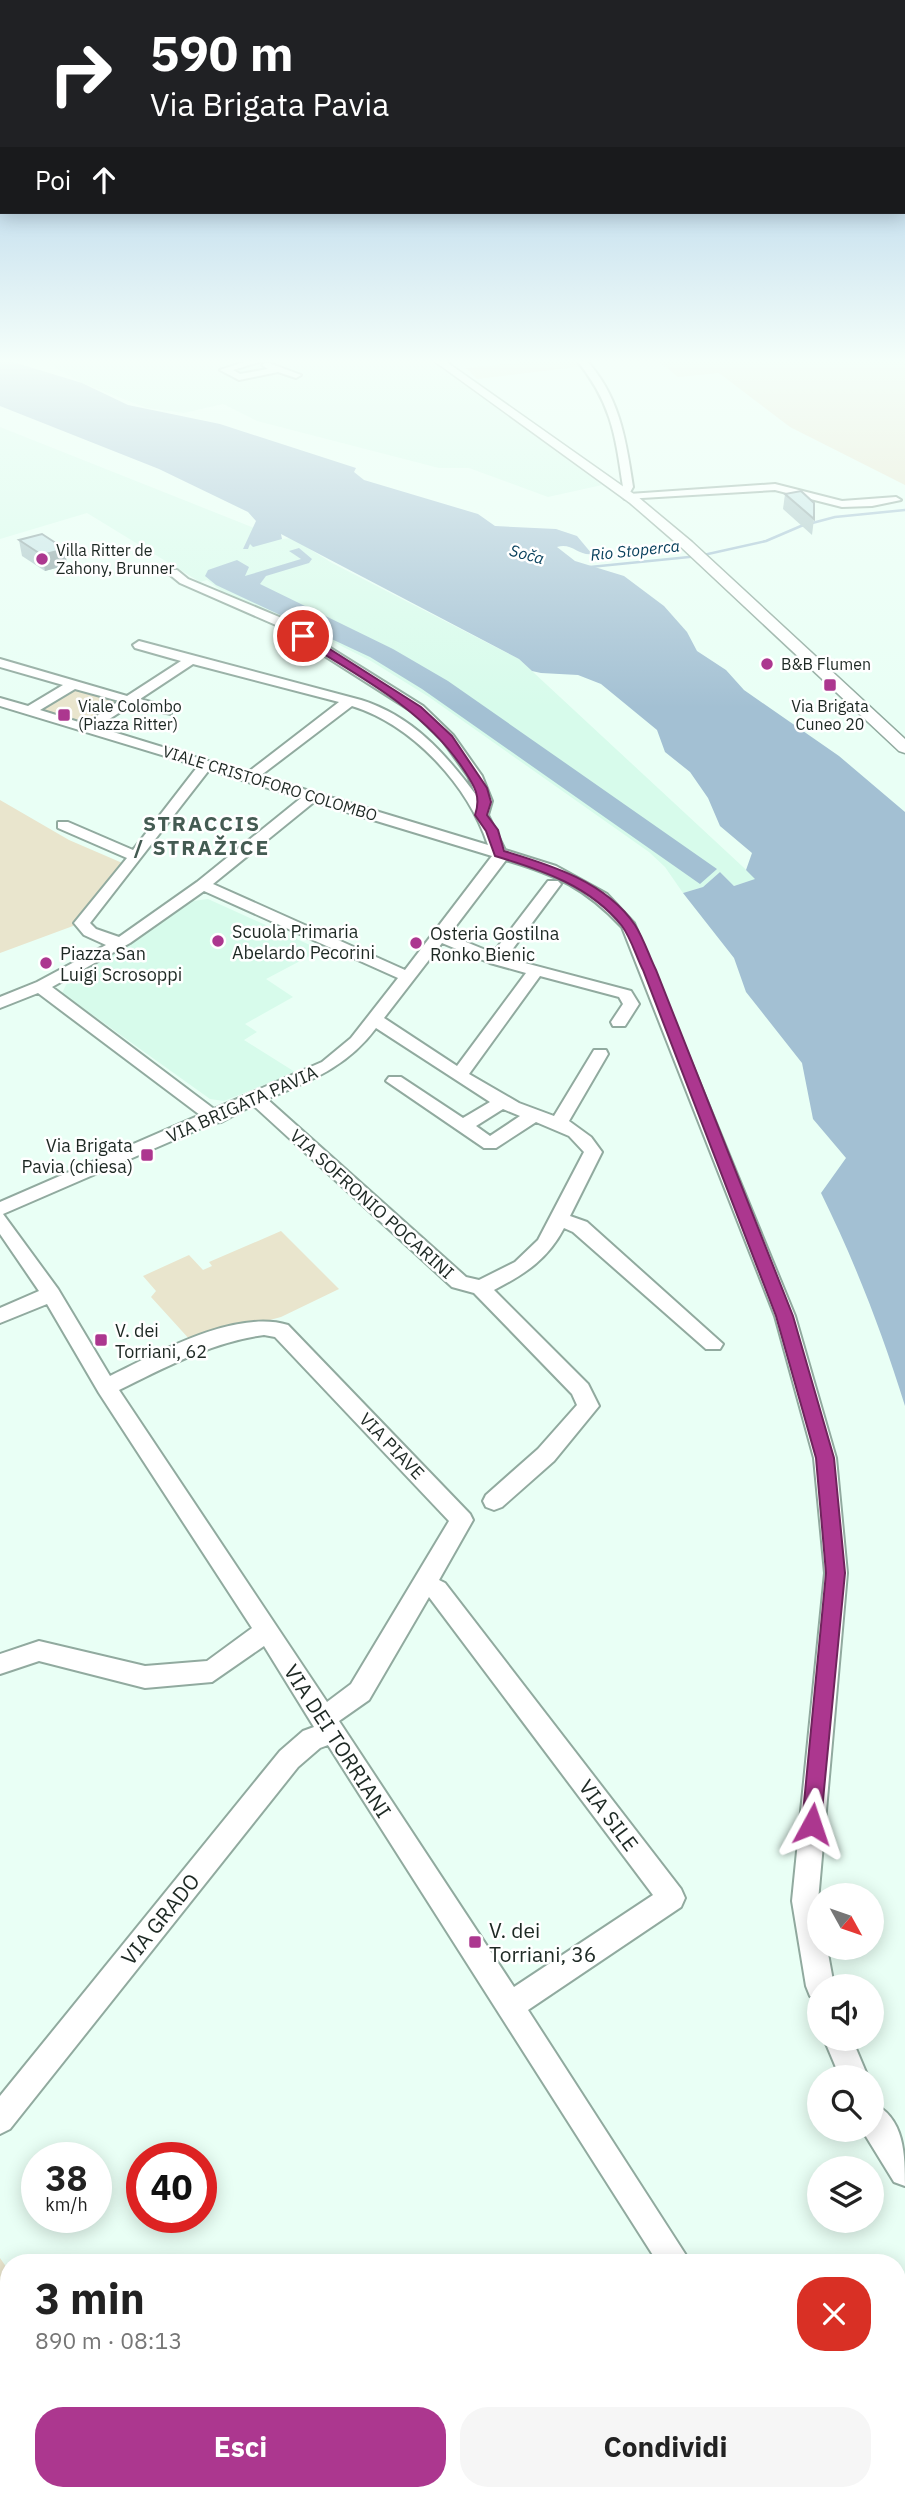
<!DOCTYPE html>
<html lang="it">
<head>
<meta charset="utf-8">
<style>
  body { margin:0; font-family:"IBM Plex Sans",sans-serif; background:#f6f6f6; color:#222; height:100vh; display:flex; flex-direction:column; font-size:26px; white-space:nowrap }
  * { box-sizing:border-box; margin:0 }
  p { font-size:23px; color:#767676 }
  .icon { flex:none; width:38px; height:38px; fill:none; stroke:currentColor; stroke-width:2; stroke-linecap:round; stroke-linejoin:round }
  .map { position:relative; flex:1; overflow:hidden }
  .details { position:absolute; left:0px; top:2254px; width:906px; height:247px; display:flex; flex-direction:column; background:#fff; border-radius:28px 28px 0 0; box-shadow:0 4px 18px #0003 }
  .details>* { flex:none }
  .guide { position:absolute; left:0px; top:0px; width:906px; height:214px; box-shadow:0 4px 18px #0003; background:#202124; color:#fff; overflow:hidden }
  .needle { width:46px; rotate:130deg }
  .fabs { position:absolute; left:807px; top:1883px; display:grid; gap:14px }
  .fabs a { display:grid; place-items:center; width:77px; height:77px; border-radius:50%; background:#fff; box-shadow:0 4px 18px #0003; font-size:35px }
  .speed { position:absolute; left:21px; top:2142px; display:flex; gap:14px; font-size:35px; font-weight:700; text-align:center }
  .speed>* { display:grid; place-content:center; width:91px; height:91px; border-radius:50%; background:#fff; box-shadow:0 4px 18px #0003; line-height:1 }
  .speed small { font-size:18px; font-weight:400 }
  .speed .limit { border:10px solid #d22; background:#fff; color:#111 }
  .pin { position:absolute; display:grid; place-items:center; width:60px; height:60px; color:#fff; margin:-30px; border:4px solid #fff; border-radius:50%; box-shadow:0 2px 7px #0007 }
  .me { position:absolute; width:77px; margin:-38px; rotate:5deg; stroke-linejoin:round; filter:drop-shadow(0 0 5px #0008) }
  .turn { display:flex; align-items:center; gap:24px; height:147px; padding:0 35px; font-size:32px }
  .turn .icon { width:91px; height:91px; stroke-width:2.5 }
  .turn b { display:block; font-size:49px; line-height:60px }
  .then { display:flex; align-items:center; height:66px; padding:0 35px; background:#0003; gap:14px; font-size:26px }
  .round { display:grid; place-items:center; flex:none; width:74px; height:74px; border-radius:28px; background:#f6f6f6 }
  .overview { display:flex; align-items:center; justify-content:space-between; height:119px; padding:0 35px }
  h1 { font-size:42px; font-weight:700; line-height:52px }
  .cta { display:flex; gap:14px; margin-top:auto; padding:14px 35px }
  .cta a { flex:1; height:80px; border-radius:28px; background:#ac378f; color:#fff; font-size:28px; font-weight:700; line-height:80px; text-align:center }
  .cta a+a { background:#f6f6f6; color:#222 }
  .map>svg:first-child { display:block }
  .built { fill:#d7fbeb }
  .green { fill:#e9e5cd }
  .water { fill:#a3c0d3 }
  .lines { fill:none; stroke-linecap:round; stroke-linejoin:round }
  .stream { stroke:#a3c0d3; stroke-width:2.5 }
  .minor-casing { stroke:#91aa9f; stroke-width:4 }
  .major-casing { stroke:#91aa9f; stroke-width:3 }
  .minor { fill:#fff; fill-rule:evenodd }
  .major { fill:#fff; fill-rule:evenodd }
  .wall { fill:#aac5c7 }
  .shaded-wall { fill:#8ba0a2 }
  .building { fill:#c6e5e7; stroke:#8ba0a2; stroke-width:2 }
  .route { fill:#ac378f; stroke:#70245d; stroke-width:2 }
  .poi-dot { fill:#ac378f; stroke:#fff; stroke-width:2.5 }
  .labels { text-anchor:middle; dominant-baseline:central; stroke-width:5; stroke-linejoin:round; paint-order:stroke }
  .far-poi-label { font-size:16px; fill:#1e2924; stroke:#fff; text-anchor:start }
  .far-water-label { font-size:16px; font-style:italic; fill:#09415d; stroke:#fff }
  .far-street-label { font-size:16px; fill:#1e2924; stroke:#fff }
  .poi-label { font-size:18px; fill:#1e2924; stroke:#fff; text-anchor:start }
  .street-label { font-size:18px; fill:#1e2924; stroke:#fff }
  .far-district-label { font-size:21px; font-weight:bold; letter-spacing:2px; fill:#445b52; stroke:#fff }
  .near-street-label { font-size:21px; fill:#1e2924; stroke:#fff }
  .near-poi-label { font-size:21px; fill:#1e2924; stroke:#fff; text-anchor:start }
</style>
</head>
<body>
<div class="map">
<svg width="905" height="2500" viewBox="0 0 905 2500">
  <rect width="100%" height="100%" fill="#e9fff5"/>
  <!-- built -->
  <g class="built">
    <polygon points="38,358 222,358 230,362 250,358 428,358 602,485 548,497 469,468 439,468 257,421 223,404 184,413 147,408 82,383"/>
    <polygon points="0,427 282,539 292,538 332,563 519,659 756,879 734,886 720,872 703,887 683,893 665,867 649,852 429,697 371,661 282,616 224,593 207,580 200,582 87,513 0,539"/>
    <polygon points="208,899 321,950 266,979 293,997 245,1024 257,1032 244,1040 295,1072 224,1101 210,1099 62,993 67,983 193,901"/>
  </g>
  <!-- green -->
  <g class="green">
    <polygon points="562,358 575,358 585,366 477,379 466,368"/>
    <polygon points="654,358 905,358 905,485 790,427 719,373 678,377"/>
    <polygon points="75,683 130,700 87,728 29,711"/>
    <polygon points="0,800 69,840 127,865 73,926 0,953"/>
    <polygon points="281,1231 339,1289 281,1317 191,1341 151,1297 156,1291 143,1276 189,1255 203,1270 212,1266 209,1262"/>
    <polygon points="0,2258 9,2271 8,2366 0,2357"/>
  </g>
  <!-- water -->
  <g class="water">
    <path d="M 0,358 L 82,383 L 128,405 L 220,424 L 356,468 L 354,472 L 364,480 L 478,514 L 495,526 L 556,529 L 577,536 L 592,554 C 579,556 571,542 557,547 L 575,561 L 624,576 L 664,606 L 687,632 L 697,651 L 726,670 L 744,690 L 839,756 L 905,812 L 905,1406 C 882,1332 855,1262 821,1193 L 846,1158 L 813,1119 L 802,1063 L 746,992 L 734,958 L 683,893 L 703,887 L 720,872 L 734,886 L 755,879 L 746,870 L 752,853 L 720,826 L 708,798 L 690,772 L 665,752 L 657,730 L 601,684 L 578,675 L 541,673 L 532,671 L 519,659 L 281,534 L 282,539 L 253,547 L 250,544 L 248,549 L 243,549 L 256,521 L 248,512 L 159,469 L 0,406 Z"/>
    <polygon points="299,548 312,559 309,563 266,576 260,584 393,649 448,681 717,869 700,884 422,689 370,657 216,585 205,576 208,570 237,560 249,567 245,576 301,559 289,551"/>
  </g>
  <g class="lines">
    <!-- stream -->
    <polyline class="stream" points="590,567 699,556 766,541 801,526 835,517 905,510"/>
    <!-- minor casing -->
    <g class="minor-casing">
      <g id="minor">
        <polygon points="257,358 259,362 233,370 240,374 268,369 262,365 266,362 301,375 296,378 278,372 239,380 220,370"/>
        <path d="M 575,358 L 584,358 C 619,394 626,439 633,487 L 629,494 L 775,484 L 842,501 L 896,497 L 901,500 L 872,506 L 842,507 L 775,490 L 625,499 L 619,493 L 623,487 C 615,432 611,402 575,358 Z"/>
        <path d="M 169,570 L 177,570 L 188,579 L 284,619 L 423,706 L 453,735 L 482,776 L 492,801 L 488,815 L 505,850 L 556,866 L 607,894 L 634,923 L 795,1316 L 836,1458 L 847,1573 L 818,1901 L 819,1948 L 827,1948 L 834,1986 L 819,1986 L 819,1999 L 810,1996 L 806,1986 L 792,1901 L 825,1573 L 814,1458 L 775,1316 L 622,927 C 585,888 557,875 506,860 L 449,935 L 493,953 L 548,881 L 558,881 L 561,884 L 506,958 L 631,991 L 639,1004 L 625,1026 L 613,1026 L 611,1022 L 623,1004 L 619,997 L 540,976 L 469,1074 L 519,1103 L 554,1116 L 594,1050 L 606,1050 L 608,1054 L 569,1121 L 591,1137 L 602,1152 L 570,1216 L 587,1222 L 723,1344 L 720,1349 L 706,1349 L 573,1232 L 564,1228 C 548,1259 525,1274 494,1290 L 588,1384 L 599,1406 L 554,1461 L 502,1507 L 494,1510 L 486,1507 L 483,1501 L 486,1495 L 538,1449 L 577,1405 L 572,1394 L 474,1293 L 452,1287 L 253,1105 L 221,1122 L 213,1123 L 3,1214 L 58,1289 L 110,1376 C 157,1353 235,1309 288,1325 L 470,1514 L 473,1520 L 439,1580 L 445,1583 L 681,1889 L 685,1898 L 681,1907 L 528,2010 L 691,2263 L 658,2263 L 328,1745 L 320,1748 L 298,1767 L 10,2129 L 0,2134 L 0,2096 L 280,1751 L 303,1731 L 314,1727 L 264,1646 L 212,1682 L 145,1688 L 39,1661 L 0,1674 L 0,1654 L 39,1641 L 145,1666 L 207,1661 L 252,1628 L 99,1393 L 47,1304 L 0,1323 L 0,1308 L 39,1291 L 0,1234 L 0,1202 L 200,1115 L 38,993 L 0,1008 L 0,997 L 37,982 L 106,945 L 84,935 L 74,923 L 127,858 L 58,828 L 58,822 L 68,822 L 133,850 L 198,766 L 0,706 L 0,698 L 28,706 L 63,685 L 0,667 L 0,659 L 127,696 L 181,661 L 135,648 L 133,645 L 139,641 L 361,700 C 412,716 445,753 476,795 L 468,776 L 443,741 L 413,712 L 276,625 L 180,583 L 169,574 ZM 193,664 L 339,702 L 247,773 L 97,727 L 131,705 L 171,714 L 171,708 L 140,699 ZM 75,689 L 119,701 L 85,724 L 40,710 ZM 352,706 C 413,725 468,785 488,845 L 260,776 ZM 209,770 L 301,798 L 197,882 L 119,937 L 96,929 L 90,923 ZM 314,802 L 492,856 L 405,970 L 213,884 ZM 204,891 L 398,978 L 351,1038 L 322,1062 L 214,1109 L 52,987 L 130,943 ZM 442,943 L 490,963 L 526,973 L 457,1066 L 384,1018 ZM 376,1028 L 490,1102 L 463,1118 L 401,1077 L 389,1077 L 386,1081 L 484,1148 L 496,1148 L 536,1122 L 569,1136 L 584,1152 L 538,1240 L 515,1262 L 479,1280 L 466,1277 L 267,1099 C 311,1080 346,1068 376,1028 ZM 503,1109 L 520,1116 L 490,1136 L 476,1126 ZM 264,1335 L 275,1337 L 449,1521 L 351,1684 L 327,1702 L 119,1390 C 166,1367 212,1342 264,1335 ZM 429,1597 L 653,1895 L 514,1987 L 339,1721 L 369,1700 Z"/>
        <polygon points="824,2039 852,2039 868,2077 840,2077"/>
        <path d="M 872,2103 C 905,2117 905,2156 905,2186 L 894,2182 L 862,2130 L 872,2130 Z"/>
        <polygon points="84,2492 118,2492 119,2500 85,2500"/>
        <polygon points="804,2492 840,2492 843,2500 807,2500"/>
      </g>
    </g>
    <!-- major casing -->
    <g class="major-casing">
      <polygon id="major" points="430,358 441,358 638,497 692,542 905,739 905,753 899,751 682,548 630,503"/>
    </g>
    <!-- minor -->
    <use href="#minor" class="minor"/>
    <!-- major -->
    <use href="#major" class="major"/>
  </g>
  <!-- wall -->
  <g class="wall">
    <polygon points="785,494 814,519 812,535 783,509"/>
    <polygon points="19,540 67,565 45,571 22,556"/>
    <polygon points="467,2492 734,2492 738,2500 472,2500"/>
  </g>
  <!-- shaded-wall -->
  <polygon class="shaded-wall" points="65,549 67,565 45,571 42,555"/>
  <!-- building -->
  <g class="building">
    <polygon points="801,491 814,503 814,519 785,494"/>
    <polygon points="42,534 65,549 42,555 19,540"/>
    <polygon points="473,2492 734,2492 738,2500 478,2500"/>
  </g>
  <!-- sky -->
  <linearGradient id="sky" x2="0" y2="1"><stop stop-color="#8cb9e0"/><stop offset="0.51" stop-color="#f5fffa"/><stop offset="1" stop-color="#f5fffa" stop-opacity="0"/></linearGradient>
  <rect width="905" height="708" fill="url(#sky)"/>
  <!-- route -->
  <path class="route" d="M 299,634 L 306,634 L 421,707 L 452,736 L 487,788 L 491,802 L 487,815 L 498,830 L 504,851 C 551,865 606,882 635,925 C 644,939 649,956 656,970 L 793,1316 L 834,1458 L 845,1573 L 820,1831 L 812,1834 L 805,1831 L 802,1824 L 826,1573 L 816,1458 L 776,1316 L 643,970 C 636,956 631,938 622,926 C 590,886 542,870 495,856 L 486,831 L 475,815 C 482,795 473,784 462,767 C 422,708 358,676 299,639 Z"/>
  <!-- markers -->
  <g class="poi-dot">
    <circle cx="42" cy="559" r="7"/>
    <circle cx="767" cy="664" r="7"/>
    <rect x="823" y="678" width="14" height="14" rx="3.5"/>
    <rect x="57" y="708" width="14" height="14" rx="3.5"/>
    <circle cx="218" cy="941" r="7"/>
    <circle cx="416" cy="943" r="7"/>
    <circle cx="46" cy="963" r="7"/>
    <rect x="140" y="1148" width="14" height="14" rx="3.5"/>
    <rect x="94" y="1333" width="14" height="14" rx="3.5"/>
    <rect x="468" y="1935" width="14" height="14" rx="3.5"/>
  </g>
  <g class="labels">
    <!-- far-poi labels -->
    <g class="far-poi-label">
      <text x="56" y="550">Villa Ritter de<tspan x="56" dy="18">Zahony, Brunner</tspan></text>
      <text x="781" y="664">B&amp;B Flumen</text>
      <text x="78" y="706">Viale Colombo<tspan x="78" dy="18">(Piazza Ritter)</tspan></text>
      <text x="830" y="706" text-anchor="middle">Via Brigata<tspan x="830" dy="18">Cuneo 20</tspan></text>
    </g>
    <!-- far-water labels -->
    <g class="far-water-label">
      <text transform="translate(635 550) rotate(-6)">Rio Stoperca</text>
      <text transform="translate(527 554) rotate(15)">Soča</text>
    </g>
    <!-- far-street labels -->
    <g class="far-street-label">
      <text transform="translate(270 783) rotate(17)">VIALE CRISTOFORO COLOMBO</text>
    </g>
    <!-- poi labels -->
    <g class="poi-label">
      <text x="232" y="931">Scuola Primaria<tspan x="232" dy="21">Abelardo Pecorini</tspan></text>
      <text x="430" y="933">Osteria Gostilna<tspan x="430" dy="21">Ronko Bienic</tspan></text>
      <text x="60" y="953">Piazza San<tspan x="60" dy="21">Luigi Scrosoppi</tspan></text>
      <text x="133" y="1145" text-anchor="end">Via Brigata<tspan x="133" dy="21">Pavia (chiesa)</tspan></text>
      <text x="115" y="1330">V. dei<tspan x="115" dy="21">Torriani, 62</tspan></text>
    </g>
    <!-- street labels -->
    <g class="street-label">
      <text transform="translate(242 1104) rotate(-24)">VIA BRIGATA PAVIA</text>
      <text transform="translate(372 1204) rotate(42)">VIA SOFRONIO POCARINI</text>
      <text transform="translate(392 1446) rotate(46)">VIA PIAVE</text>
    </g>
    <!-- far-district labels -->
    <g class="far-district-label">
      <text x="202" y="823">STRACCIS<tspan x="202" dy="24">/ STRAŽICE</tspan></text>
    </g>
    <!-- near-street labels -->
    <g class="near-street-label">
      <text transform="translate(338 1741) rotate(57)">VIA DEI TORRIANI</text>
      <text transform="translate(609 1815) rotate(53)">VIA SILE</text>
      <text transform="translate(160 1919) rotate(-51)">VIA GRADO</text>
    </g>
    <!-- near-poi labels -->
    <g class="near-poi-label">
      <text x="489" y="1930">V. dei<tspan x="489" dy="24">Torriani, 36</tspan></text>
    </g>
  </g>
</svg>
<div class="fabs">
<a><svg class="needle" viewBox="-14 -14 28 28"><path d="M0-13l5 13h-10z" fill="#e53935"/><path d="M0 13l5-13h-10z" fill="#767676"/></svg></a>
<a><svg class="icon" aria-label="sound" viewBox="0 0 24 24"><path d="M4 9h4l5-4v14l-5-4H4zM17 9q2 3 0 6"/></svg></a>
<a><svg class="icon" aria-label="search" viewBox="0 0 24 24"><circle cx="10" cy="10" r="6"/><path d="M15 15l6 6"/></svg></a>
<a><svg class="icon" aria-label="layers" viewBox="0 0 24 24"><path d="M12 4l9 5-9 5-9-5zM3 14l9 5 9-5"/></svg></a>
</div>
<div class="speed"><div>38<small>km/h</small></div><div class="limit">40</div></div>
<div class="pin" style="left:303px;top:636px;background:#d93025"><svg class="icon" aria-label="arrive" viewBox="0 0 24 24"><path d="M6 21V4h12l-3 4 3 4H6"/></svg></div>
<svg class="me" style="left:812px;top:1824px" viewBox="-20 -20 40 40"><path d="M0-17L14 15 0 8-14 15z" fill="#ac378f" stroke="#fff" stroke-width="4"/></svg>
<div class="guide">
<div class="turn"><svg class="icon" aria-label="right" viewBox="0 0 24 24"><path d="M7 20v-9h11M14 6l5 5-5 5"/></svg><div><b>590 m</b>Via Brigata Pavia</div></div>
<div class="then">Poi<svg class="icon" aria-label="ahead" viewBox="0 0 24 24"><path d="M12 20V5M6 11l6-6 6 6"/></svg></div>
</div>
<section class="details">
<div class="overview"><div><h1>3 min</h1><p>890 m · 08:13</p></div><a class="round" style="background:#d93025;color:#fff"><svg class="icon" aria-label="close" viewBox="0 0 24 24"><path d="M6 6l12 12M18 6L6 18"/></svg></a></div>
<div class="cta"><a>Esci</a><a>Condividi</a></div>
</section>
</div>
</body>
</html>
